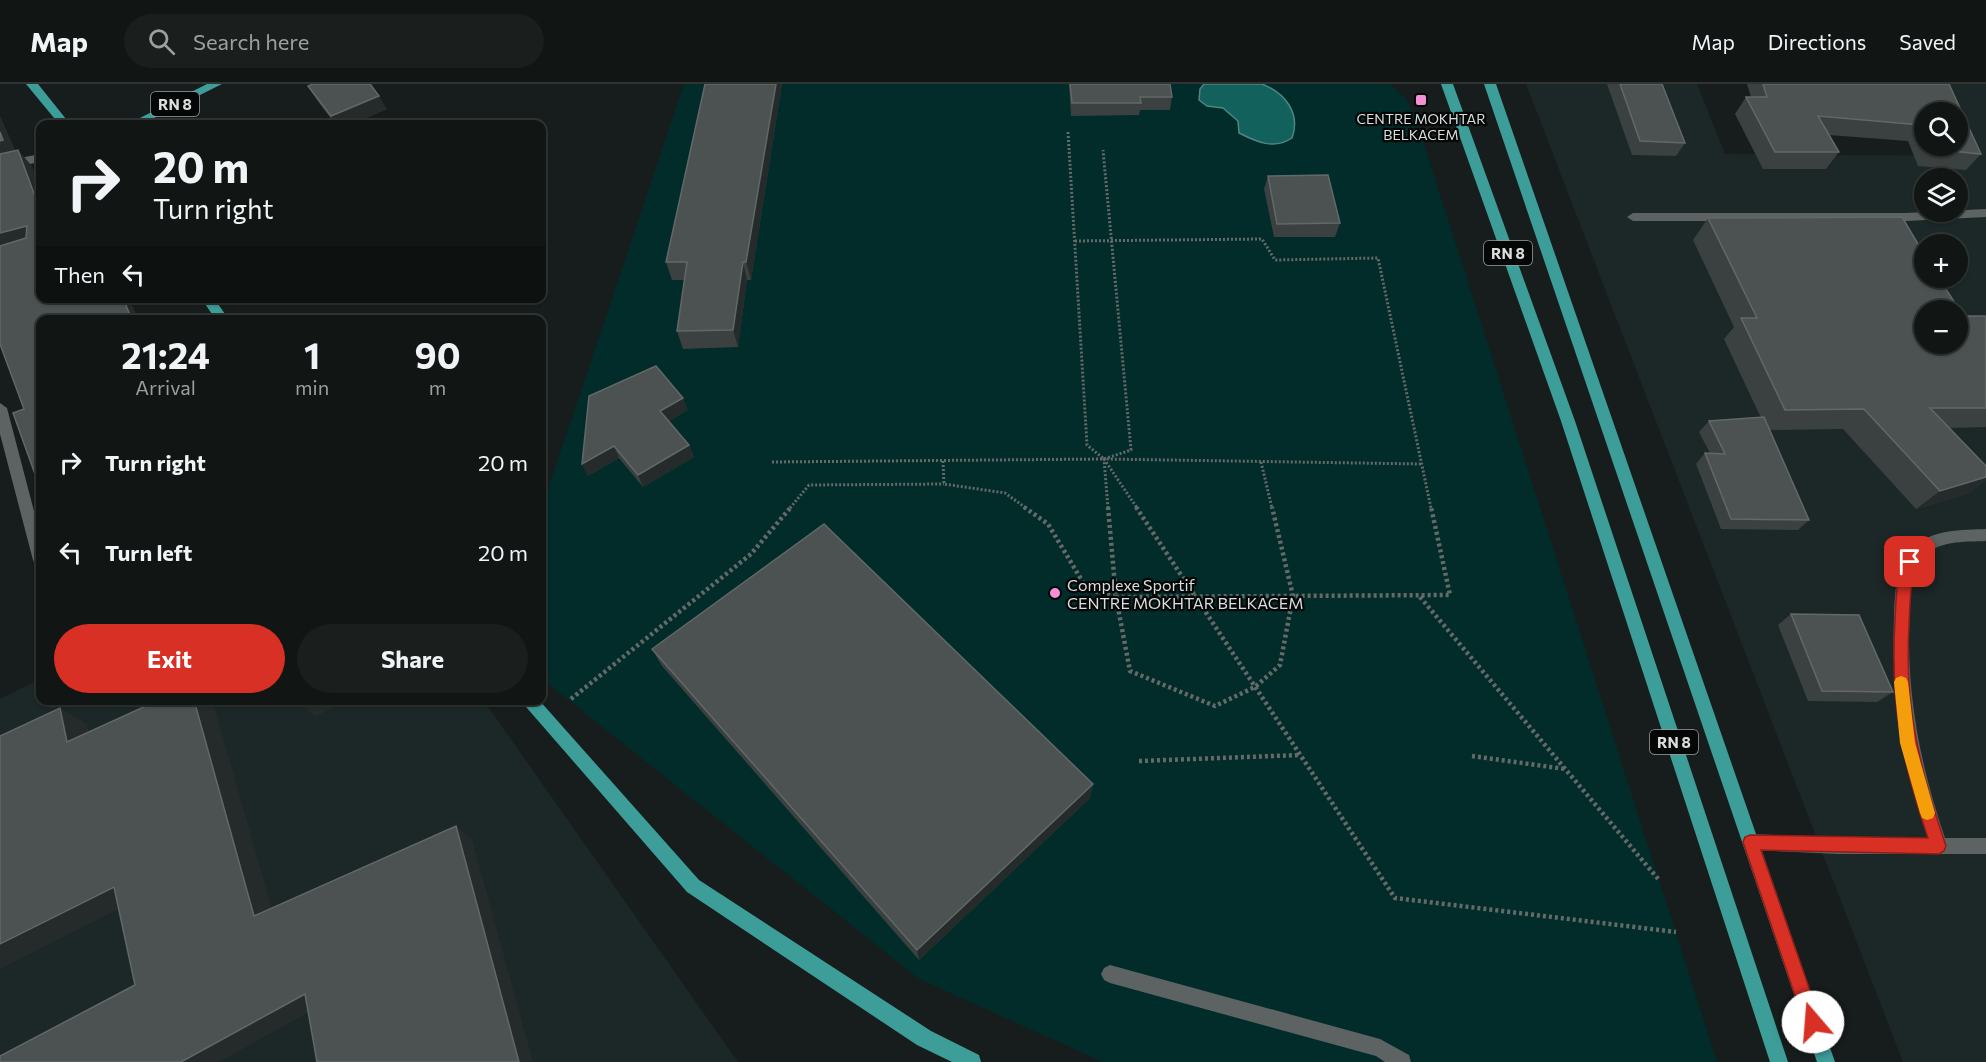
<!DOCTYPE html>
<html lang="en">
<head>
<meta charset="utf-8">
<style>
  body { margin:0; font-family:Commissioner,sans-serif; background:#1a1f1e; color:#f1f3f6; height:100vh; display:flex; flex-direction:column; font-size:22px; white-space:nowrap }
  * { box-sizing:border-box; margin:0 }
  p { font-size:20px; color:#9c9fa0 }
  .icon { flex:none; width:33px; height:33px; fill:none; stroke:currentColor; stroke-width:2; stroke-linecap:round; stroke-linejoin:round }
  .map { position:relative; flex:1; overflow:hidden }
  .details { position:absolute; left:36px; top:231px; width:510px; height:390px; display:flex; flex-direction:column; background:#111615; border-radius:12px; box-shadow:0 2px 4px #0004,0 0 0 2px #303534 }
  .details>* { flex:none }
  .hud { position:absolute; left:36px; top:36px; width:510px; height:183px; border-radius:12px; box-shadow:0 2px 4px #0004,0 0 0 2px #303534; background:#111615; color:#f1f3f6; overflow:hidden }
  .buttons { position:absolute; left:1914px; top:18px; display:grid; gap:12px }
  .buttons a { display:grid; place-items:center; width:54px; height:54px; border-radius:50%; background:#111615; box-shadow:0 2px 4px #0004,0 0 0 2px #303534; font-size:30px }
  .pin { position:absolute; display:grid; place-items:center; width:51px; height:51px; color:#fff; margin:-26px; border-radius:12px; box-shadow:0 3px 9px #0006 }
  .me { position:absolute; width:66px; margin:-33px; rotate:342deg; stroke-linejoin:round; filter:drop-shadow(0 0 4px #0008) }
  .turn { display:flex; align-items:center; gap:21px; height:126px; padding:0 18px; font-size:27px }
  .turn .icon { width:78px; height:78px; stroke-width:2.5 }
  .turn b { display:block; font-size:42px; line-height:51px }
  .then { display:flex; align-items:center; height:57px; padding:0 18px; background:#0003; gap:12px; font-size:22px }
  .eta { display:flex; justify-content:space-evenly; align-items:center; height:102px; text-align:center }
  .eta b { font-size:36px; font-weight:700; line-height:42px }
  .action { display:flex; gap:12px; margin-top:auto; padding:12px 18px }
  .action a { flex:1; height:69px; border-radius:36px; background:#d93025; color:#fff; font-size:24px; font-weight:700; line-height:69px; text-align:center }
  .action a+a { background:#1a1f1e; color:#f1f3f6 }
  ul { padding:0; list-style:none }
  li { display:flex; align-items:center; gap:18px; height:90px; padding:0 18px }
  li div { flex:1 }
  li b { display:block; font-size:22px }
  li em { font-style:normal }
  header { display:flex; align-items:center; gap:36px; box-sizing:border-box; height:84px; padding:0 30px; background:#111615; border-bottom:2px solid #303534 }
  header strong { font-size:28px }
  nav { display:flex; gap:33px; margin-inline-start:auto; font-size:21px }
  .search { width:420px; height:54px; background:#1a1f1e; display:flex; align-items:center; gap:15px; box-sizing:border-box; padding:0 21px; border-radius:33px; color:#9c9fa0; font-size:22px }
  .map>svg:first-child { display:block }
  .built { fill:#1b2827; fill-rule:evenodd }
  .green { fill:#012c2a }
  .water { fill:#12615d; stroke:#4e8684; stroke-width:1.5 }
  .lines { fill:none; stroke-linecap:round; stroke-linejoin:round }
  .path-far1 { stroke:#656a69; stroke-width:3; stroke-dasharray:2 2; stroke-linecap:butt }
  .path { stroke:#656a69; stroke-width:4.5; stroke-dasharray:3 3; stroke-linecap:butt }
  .minor { fill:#5c6362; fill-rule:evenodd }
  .major { fill:#3c9d99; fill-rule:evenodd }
  .wall { fill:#3b4141; fill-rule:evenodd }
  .shaded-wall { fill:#252b2b }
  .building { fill:#4c5252; stroke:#626868; stroke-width:1.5; fill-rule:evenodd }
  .route { fill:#d93025; stroke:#8d1f18; stroke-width:1.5 }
  .slow { fill:#f59e0b }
  .poi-dot { fill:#f491d4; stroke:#050707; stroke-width:2 }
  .labels { text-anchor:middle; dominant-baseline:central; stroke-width:4.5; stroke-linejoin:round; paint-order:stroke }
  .far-poi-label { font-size:14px; fill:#dadede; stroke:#050707 }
  .shield { fill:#050707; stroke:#9a9e9e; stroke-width:1.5 }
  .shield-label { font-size:15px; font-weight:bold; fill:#dadede }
  .poi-label { font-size:16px; fill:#dadede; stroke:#050707; text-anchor:start }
</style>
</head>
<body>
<header>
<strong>Map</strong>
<div class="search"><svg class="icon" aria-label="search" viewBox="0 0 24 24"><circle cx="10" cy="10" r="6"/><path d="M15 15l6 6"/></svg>Search here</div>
<nav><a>Map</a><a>Directions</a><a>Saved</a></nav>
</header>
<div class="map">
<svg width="1986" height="978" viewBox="0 0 1986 978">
  <rect width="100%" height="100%" fill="#171d1c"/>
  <!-- built -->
  <g class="built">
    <path d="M 1526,0 L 1697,0 L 1725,70 L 1967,72 L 1958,28 L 1925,0 L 1986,0 L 1986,978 L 1903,978 ZM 1924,94 L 1958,94 L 1958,128 L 1924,128 ZM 1924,160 L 1958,160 L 1958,194 L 1924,194 ZM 1924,226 L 1958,226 L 1958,260 L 1924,260 Z"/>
    <polygon points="40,595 40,616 484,617 738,978 0,978 0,615"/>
  </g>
  <!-- green -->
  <polygon class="green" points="684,0 1390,0 1406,15 1415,32 1717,978 1103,978 919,895 542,595 542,423"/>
  <!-- water -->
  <path class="water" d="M 1204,0 L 1262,0 C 1285,9 1301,29 1292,54 C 1274,66 1257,58 1239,49 L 1238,37 L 1223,24 L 1207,22 L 1199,16 L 1200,5 Z"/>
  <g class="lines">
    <!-- path-far1 -->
    <g class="path-far1">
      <polyline points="1068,48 1087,361 1104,375 1131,366 1103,66"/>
      <polyline points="1075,157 1262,155 1275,176 1378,174 1431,424"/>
      <polyline points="943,377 944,400 1005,409 1026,424"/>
      <polyline points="772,378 1104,375 1137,424"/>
      <polyline points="1261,378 1272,424"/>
      <polyline points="790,424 809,401 944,400"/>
      <polyline points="1108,424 1104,375 1422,380"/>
    </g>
    <!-- path -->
    <g class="path">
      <polyline points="1024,423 1048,440 1087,505 1116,513 1130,587 1215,622 1255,603 1280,581 1293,512 1272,423"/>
      <polyline points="1108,423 1116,513 1450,511 1431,423"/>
      <polyline points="1136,423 1395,814 1676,848"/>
      <polyline points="1420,513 1659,796"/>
      <polyline points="571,615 751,470 791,423"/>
      <polyline points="1472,672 1565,685"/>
      <polyline points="1139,677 1300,671"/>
    </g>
    <!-- minor -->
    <g class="minor">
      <polygon points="40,70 40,78 0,86 0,78"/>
      <polygon points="1986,125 1986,133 1906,137 1633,137 1627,133 1633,129 1906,129"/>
      <polygon points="0,319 7,324 40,450 40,482 35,480 33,476 0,350"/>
      <path d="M 1986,445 L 1986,457 C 1964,458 1937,456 1921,475 C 1910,487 1911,507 1910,523 C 1905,603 1919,678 1945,754 L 1986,754 L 1986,770 L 1838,770 L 1751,766 L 1745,764 L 1742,758 L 1745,752 L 1751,750 L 1838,754 L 1928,754 C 1904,681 1891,610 1894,533 C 1895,510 1895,482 1912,464 C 1931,445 1962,446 1986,445 Z"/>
      <polygon points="1110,881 1380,955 1409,971 1411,978 1385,978 1376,972 1110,899 1104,896 1101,890 1104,884"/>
    </g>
    <!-- major -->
    <g class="major">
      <polygon points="26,0 38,0 70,40 59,40"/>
      <polygon points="207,0 222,0 142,40 128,40"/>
      <polygon points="1441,0 1453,0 1575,337 1788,978 1770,978 1561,337"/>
      <polygon points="1484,0 1496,0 1835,978 1817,978"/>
      <polygon points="201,214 214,214 229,236 216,236"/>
      <polygon points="520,616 539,616 699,796 931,947 979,971 981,978 952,978 917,961 687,808"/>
    </g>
  </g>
  <!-- wall -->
  <g class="wall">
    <polygon points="705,0 782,0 751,196 747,196 738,263 683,265 677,247 685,196 672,196 666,178"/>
    <polygon points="1069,0 1170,0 1172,13 1170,26 1140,26 1139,31 1071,32"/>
    <polygon points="1607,0 1662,0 1685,59 1676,72 1632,71"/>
    <path d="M 1747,0 L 1949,0 L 1981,70 L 1966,86 L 1918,82 L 1908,57 L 1829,51 L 1839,68 L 1826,85 L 1763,85 L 1735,30 L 1746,13 L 1751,13 ZM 1924,28 L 1958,62 L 1924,62 Z"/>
    <polygon points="308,2 387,25 351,40 335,40 317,16"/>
    <polygon points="1268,92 1340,139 1335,153 1274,153 1264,105"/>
    <polygon points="1708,134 1963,232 1986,232 1986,343 1949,344 1986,382 1986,396 1969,409 1916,425 1843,345 1770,346 1809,436 1798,446 1721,445 1696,380 1705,369 1710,369 1699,348 1709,337 1761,334 1724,255 1734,243 1693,156"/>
    <polygon points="688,326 669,337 689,361 694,373 643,403 619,374 588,392 582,380"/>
    <polygon points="1791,530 1893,608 1877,618 1808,617 1778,541"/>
    <polygon points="652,565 1093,700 1090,714 919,876 662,582"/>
  </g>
  <!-- shaded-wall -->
  <g class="shaded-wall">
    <polygon points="776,0 782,0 751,196 746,178"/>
    <polygon points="379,12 387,25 351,40 336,40 331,32"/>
    <polygon points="0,32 18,72 0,76"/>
    <polygon points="18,66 32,82 40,104 40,126"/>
    <polygon points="27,142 40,156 0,169 0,149"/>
    <polygon points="743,178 747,196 738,263 733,246"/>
    <polygon points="123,214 129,214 139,236 132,236"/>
    <polygon points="683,314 688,326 665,339 660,327"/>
    <polygon points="689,361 694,373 643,403 638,391"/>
    <polygon points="614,362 619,374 588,392 582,380"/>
    <polygon points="1986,393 1986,396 1969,409 1916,425 1940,407"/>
    <polygon points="194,616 211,616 213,618 277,842 254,832"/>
    <polygon points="313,616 348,616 316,632 302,622"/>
    <polygon points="60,624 87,640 94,673 67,658"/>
    <polygon points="1093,700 1090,714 919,876 917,866"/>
    <polygon points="456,742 472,755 533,978 519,978"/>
    <polygon points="114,803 141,814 0,885 0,860"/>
    <polygon points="305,910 327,918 219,978 181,978"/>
  </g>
  <!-- building -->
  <g class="building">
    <polygon points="313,0 370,0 379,12 331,32 308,2"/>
    <polygon points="705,0 776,0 746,178 743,178 733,246 677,247 687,178 666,178"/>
    <polygon points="1070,0 1170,0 1172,13 1140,13 1141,19 1072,19"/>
    <polygon points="1620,0 1662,0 1685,59 1640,57"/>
    <polygon points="1763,0 1949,0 1981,70 1932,65 1930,62 1958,62 1958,28 1924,28 1924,48 1921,41 1818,32 1839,68 1775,68 1746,13 1767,13"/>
    <polygon points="0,48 3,56 0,57"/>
    <polygon points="18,66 40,126 40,214 123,214 132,236 40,236 40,404 13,329 24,325 0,260 0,162 26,154 27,142 0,149 0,70"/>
    <polygon points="1328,91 1340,139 1277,140 1268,92"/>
    <path d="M 1902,133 L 1924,170 L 1924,194 L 1939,194 L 1963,232 L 1986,232 L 1986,324 L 1930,324 L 1986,382 L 1986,393 L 1940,407 L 1864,325 L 1785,326 L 1741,234 L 1757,234 L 1708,134 ZM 1924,226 L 1958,226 L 1958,260 L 1924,260 Z"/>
    <polygon points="656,282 683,314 660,327 689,361 638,391 614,362 582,380 589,312"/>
    <polygon points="1764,333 1809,436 1731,435 1705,369 1725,370 1709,337"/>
    <polygon points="40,428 40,441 37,430"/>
    <polygon points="824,440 1093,700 917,866 652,565"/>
    <polygon points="1791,530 1859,531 1893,608 1822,607"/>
    <polygon points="159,616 194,616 254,832 456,742 519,978 317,978 305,910 181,978 0,978 0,972 135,901 114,803 0,860 0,652 60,624 67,658"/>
    <polygon points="301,616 313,616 302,622"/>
  </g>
  <!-- route -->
  <path class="route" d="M 1910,472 L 1915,474 L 1917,478 C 1910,499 1910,520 1909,542 C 1904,624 1920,685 1946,762 L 1944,767 L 1939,770 L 1761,766 L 1821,938 L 1819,944 L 1813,946 L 1807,944 L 1804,938 L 1743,758 L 1745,753 L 1750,751 L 1928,754 C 1902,678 1890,618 1895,537 C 1896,516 1896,494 1905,474 Z"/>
  <!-- slow -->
  <polygon class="slow" points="1901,592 1906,594 1908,598 1915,659 1935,729 1933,734 1927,736 1922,734 1920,729 1900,659 1894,598 1896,594"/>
  <!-- markers -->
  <g class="poi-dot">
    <rect x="1415" y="10" width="12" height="12" rx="3"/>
    <circle cx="1055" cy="509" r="6"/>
  </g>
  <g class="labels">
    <!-- far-poi labels -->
    <g class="far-poi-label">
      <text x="1421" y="34">CENTRE MOKHTAR<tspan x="1421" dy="16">BELKACEM</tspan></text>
    </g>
    <!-- shield labels -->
    <g class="shield">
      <rect x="151" y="8" width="48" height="24" rx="4.5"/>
      <rect x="1484" y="157" width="48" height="24" rx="4.5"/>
      <rect x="1650" y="646" width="48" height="24" rx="4.5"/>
    </g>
    <g class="shield-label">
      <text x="175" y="20">RN 8</text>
      <text x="1508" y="169">RN 8</text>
      <text x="1674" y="658">RN 8</text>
    </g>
    <!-- poi labels -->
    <g class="poi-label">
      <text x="1067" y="500">Complexe Sportif<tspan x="1067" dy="18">CENTRE MOKHTAR BELKACEM</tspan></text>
    </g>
  </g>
</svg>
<div class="buttons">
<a><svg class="icon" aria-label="search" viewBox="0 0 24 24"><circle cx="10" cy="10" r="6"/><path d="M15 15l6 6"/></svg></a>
<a><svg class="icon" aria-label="layers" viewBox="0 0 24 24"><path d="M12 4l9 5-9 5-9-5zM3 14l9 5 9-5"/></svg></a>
<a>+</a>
<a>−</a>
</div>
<div class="pin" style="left:1910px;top:478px;background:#d93025"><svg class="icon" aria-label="arrive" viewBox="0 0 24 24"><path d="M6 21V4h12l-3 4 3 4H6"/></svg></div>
<svg class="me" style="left:1813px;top:938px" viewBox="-20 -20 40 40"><circle r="19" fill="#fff"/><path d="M0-13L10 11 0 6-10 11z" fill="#d93025"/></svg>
<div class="hud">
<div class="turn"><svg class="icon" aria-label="right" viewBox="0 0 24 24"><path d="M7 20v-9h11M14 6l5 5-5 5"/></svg><div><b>20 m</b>Turn right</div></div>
<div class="then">Then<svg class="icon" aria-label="left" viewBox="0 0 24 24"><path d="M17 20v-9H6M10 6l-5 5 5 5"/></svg></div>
</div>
<section class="details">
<div class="eta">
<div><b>21:24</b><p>Arrival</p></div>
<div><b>1</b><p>min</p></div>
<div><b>90</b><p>m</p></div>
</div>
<ul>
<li><svg class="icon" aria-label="right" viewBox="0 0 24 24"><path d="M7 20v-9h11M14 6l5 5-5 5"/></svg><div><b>Turn right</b></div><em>20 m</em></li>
<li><svg class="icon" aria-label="left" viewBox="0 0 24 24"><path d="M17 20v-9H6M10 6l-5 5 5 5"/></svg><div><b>Turn left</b></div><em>20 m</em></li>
</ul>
<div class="action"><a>Exit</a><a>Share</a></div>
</section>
</div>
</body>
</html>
